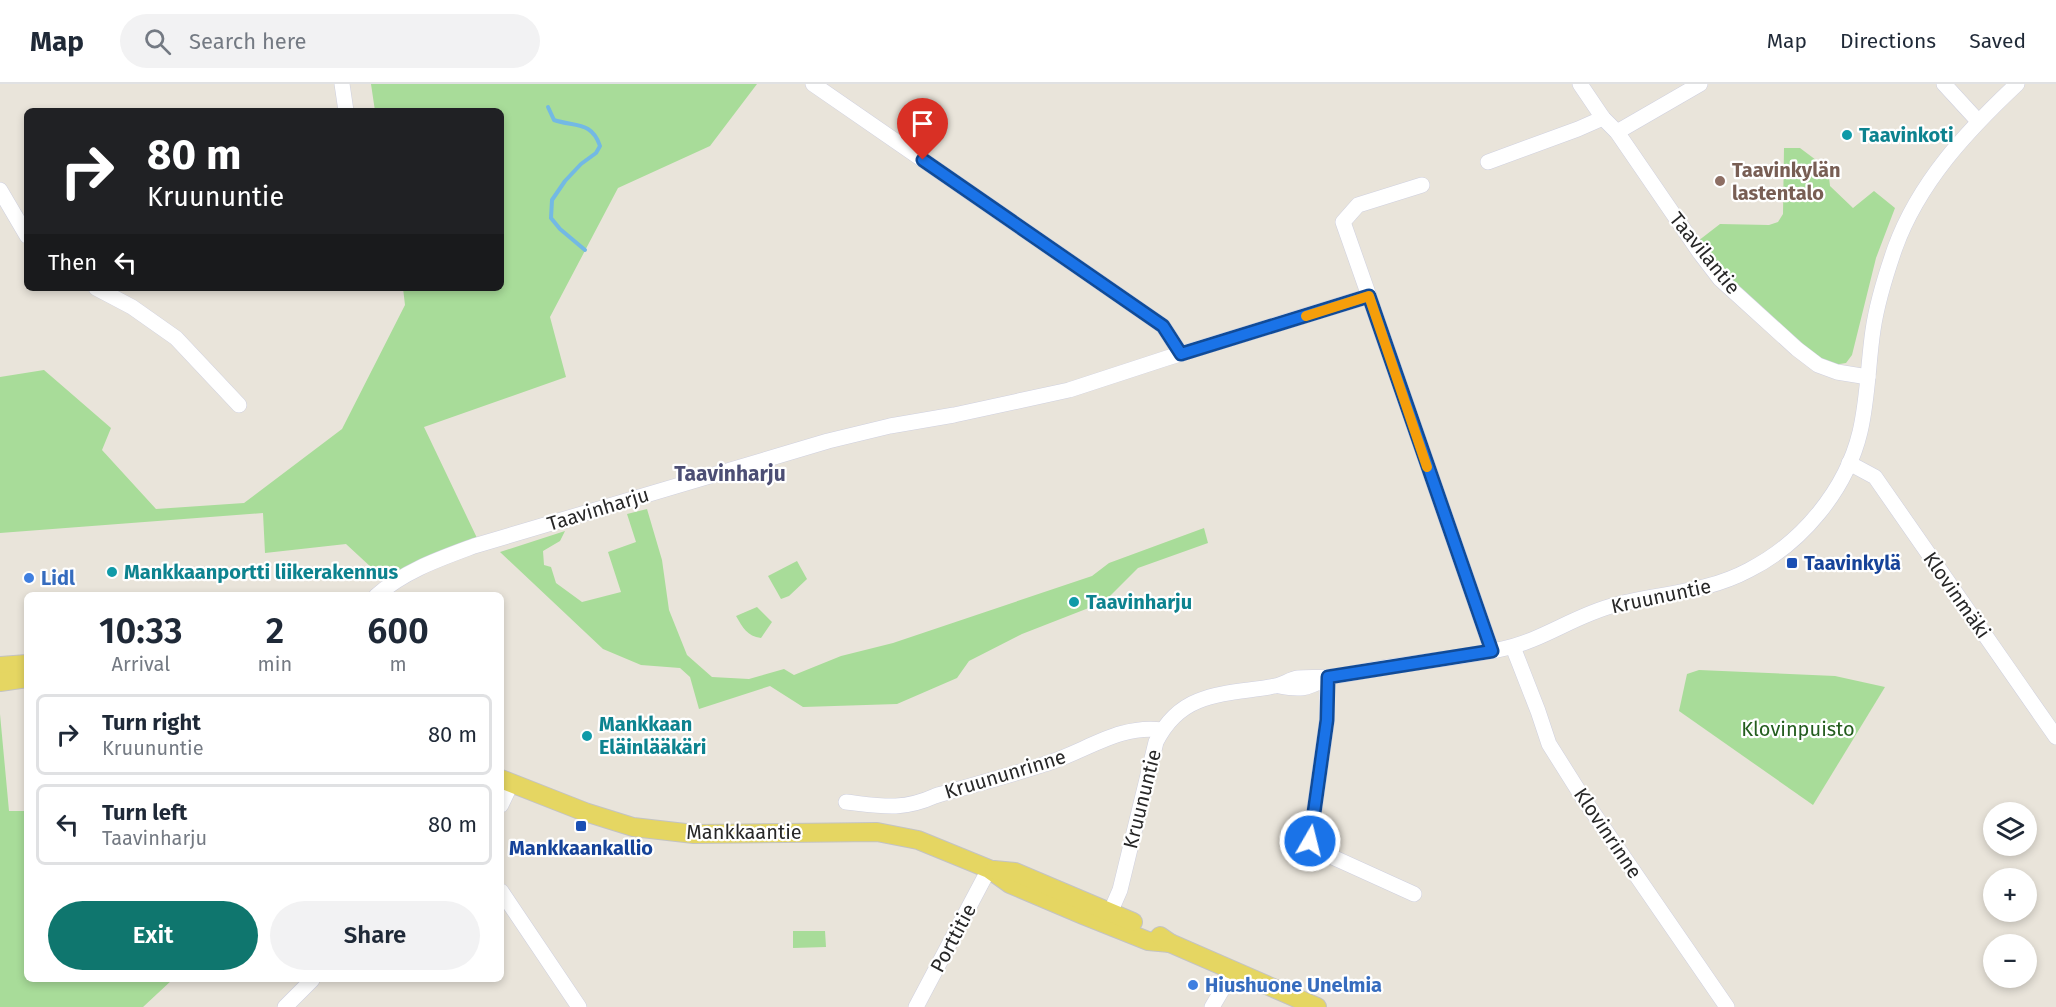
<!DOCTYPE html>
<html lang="en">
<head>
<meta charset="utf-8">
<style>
  body { margin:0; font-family:"Fira Sans",sans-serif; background:#f2f2f3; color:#1f2937; height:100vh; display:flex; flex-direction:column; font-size:22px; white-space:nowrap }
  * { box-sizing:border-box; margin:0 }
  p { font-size:20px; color:#747a83 }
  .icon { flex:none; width:33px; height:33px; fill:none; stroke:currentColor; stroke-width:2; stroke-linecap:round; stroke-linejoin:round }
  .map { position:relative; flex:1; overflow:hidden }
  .sheet { position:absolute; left:24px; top:508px; width:480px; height:390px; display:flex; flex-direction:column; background:#fff; border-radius:9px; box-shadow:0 3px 9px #0003 }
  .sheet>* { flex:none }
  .top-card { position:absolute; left:24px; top:24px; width:480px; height:183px; border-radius:9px; box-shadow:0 3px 9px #0003; background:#202124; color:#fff; overflow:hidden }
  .fabs { position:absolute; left:1983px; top:718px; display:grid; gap:12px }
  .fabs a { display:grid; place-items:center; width:54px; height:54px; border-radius:50%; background:#fff; box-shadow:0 3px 9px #0003; font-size:30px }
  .pin { position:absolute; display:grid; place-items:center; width:51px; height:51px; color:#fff; margin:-62px -26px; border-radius:50% 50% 50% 0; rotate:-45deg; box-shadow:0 0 6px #0007 }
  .pin .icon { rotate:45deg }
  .me { position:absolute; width:66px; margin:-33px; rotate:8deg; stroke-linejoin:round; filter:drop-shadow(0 0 4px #0008) }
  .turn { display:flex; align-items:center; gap:21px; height:126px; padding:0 24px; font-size:27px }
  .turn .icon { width:78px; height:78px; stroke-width:2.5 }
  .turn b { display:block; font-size:42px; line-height:51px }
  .then { display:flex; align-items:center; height:57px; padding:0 24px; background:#0003; gap:12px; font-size:22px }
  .eta { display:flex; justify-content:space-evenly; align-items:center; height:102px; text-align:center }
  .eta b { font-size:36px; font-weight:600; line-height:42px }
  .primary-button { display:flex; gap:12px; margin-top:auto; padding:12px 24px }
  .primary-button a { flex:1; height:69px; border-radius:36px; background:#0f766e; color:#fff; font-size:24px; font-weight:600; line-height:69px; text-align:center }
  .primary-button a+a { background:#f2f2f3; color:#1f2937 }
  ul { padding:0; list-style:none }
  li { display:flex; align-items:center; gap:18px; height:81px; margin:0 12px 9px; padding:0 12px; border:3px solid #e0e1e3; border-radius:9px }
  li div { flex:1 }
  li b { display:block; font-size:22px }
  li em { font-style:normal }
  header { display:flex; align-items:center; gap:36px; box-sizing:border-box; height:84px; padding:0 30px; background:#fff; border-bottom:2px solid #e0e1e3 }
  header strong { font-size:28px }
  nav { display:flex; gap:33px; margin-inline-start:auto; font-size:21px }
  .search { width:420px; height:54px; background:#f2f2f3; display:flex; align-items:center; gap:15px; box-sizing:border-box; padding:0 21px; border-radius:33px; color:#747a83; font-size:22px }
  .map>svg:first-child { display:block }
  .green { fill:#a8dc99 }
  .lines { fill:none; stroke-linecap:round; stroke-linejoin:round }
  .stream { stroke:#73b9e4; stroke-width:4 }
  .minor-casing { stroke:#cfd0df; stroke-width:16 }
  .major-casing { stroke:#c3c3c3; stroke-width:20 }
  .minor { stroke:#fff; stroke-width:15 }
  .major { stroke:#e5d662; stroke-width:18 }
  .route-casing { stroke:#114b97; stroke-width:15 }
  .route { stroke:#1a73e8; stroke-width:10 }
  .slow { stroke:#f59e0b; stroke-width:10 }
  .culture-dot { fill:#0f9aa8; stroke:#fff; stroke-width:2 }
  .education-dot { fill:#8d6e63; stroke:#fff; stroke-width:2 }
  .transit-dot { fill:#1a4fb4; stroke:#fff; stroke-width:2 }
  .shop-dot { fill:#3f7fe0; stroke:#fff; stroke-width:2 }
  .labels { text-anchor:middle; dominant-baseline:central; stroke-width:4.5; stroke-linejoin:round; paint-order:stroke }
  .culture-label { font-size:20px; font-weight:bold; fill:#0d838f; stroke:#fff; text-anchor:start }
  .education-label { font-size:20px; font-weight:bold; fill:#785e54; stroke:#fff; text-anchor:start }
  .street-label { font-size:20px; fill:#272727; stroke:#fff }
  .transit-label { font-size:20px; font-weight:bold; fill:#164399; stroke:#fff; text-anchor:start }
  .shop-label { font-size:20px; font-weight:bold; fill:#366cbe; stroke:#fff; text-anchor:start }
  .park-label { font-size:20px; fill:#245d1e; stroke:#fff }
  .neighbourhood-label { font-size:21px; font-weight:bold; fill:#4c4e74; stroke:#fff }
</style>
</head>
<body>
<header>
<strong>Map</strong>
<div class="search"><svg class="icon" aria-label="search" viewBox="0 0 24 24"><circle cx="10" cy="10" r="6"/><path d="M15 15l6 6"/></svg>Search here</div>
<nav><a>Map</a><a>Directions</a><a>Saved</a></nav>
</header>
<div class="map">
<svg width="2056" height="923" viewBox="0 0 2056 923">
  <rect width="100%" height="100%" fill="#e9e4da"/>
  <!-- green -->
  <g class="green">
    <polygon points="371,0 757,0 710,62 618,104 550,233 566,293 424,343 477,454 386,497 346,460 265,469 263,429 0,449 0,293 44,286 111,344 102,366 156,425 244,419 342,345 405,221 403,204 501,204 501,27 375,27"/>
    <polygon points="1784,64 1800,64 1828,85 1830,102 1853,124 1874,107 1895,124 1876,174 1852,271 1846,279 1833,281 1818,275 1725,190 1698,157 1720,140 1769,141 1778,138 1783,130"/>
    <polygon points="647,425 662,476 669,526 687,571 712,593 749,595 784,585 794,591 841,572 893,559 1092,492 1109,479 1204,444 1208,459 1138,484 1104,518 1022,550 969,577 957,594 897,620 803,623 770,602 699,625 690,593 680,584 641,581 603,565 500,468 565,447 560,457 543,467 544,481 551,483 556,499 582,518 621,508 608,468 636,458 627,430"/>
    <polygon points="797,477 807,495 789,512 781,515 768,492"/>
    <path d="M 757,523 L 772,538 L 761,554 C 747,552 743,544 736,532 Z"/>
    <polygon points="1699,586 1835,592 1885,603 1813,721 1679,627 1687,590"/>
    <polygon points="0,630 9,727 27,727 27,896 172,896 143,923 0,923"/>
    <polygon points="793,847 825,847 826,863 793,864"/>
  </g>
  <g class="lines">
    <!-- stream -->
    <path class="stream" d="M 548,23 L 554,36 C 575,43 592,37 600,62 L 596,69 L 581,80 L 565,97 L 552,116 L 551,134 L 560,145 L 585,166"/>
    <!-- minor casing -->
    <g class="minor-casing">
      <g id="minor">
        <polyline points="342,0 346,27"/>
        <polyline points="813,0 1163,242 1181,270"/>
        <polyline points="1580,0 1603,34 1617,48 1700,169 1720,195 1797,265 1818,281 1837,288 1868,293"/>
        <polyline points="1944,0 1978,37"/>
        <polyline points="1617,48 1700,0"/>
        <polyline points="1488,78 1578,45 1603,34"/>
        <polyline points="0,106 27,152"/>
        <polyline points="96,204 132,223 176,254 239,321"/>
        <polyline points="1369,212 1343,138 1358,121 1422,101"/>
        <polyline points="1849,379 1875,393 2056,653"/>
        <path d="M 376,512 C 404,487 439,475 474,462 L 828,357 L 890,342 L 954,331 L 1069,306 L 1167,274 L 1369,212 L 1492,567"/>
        <polyline points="1513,563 1538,627 1549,660 1583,714 1727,923"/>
        <polyline points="1327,593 1327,636 1310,757 1317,766 1414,810"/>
        <path d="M 1279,602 C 1300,606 1306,605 1325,595"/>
        <path d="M 846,718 C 881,722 902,727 935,712 C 972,701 1009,692 1045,680 C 1085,668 1119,640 1162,646"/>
        <polyline points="501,721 511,700"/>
        <polyline points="501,807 579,923"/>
        <path d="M 1106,838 L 1120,806 L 1156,658 C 1165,640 1178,625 1198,617 C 1222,607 1250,607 1275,602 C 1283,601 1290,595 1298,594 C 1308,593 1318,594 1328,593 C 1348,591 1368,586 1388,583 C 1426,577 1465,573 1502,565 C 1542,557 1575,531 1615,521 C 1661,509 1706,509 1749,486 C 1802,459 1846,406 1860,348 C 1868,314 1868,280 1873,246 C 1877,218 1886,190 1895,164 C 1919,98 1967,47 2017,0"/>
        <polyline points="285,923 312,896"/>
        <polyline points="916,923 989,785"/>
        <polyline points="1212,923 1225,901 1230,885"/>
      </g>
    </g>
    <!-- major casing -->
    <g class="major-casing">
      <g id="major">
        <polyline points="0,582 27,580"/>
        <polyline points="0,598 27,594"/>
        <polyline points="501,695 585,728 633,743 694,750 877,748 918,756 989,785 1010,800 1083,831 1148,857 1170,859"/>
        <polyline points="994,786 1015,788 1133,838"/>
        <polyline points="1160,852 1170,859 1317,923"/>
      </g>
    </g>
    <!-- minor -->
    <use href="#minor" class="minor"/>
    <!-- major -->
    <use href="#major" class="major"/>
  </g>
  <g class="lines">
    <!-- route casing -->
    <g class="route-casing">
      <polyline id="route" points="923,76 1163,242 1181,270 1369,212 1492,567 1328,593 1327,636 1310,757"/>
    </g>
    <!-- route -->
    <use href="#route" class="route"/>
    <!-- slow -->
    <polyline class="slow" points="1306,232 1369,212 1427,383"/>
  </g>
  <!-- markers -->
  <g class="culture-dot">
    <circle cx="1847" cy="51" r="6"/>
    <circle cx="112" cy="488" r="6"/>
    <circle cx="1074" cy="518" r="6"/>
    <circle cx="587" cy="652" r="6"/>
  </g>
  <circle class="education-dot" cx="1720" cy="97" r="6"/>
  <g class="transit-dot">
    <rect x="1786" y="473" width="12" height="12" rx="3"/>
    <rect x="575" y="736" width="12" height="12" rx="3"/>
  </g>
  <g class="shop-dot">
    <circle cx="29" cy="494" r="6"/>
    <circle cx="1193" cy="901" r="6"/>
  </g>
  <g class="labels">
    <!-- culture labels -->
    <g class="culture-label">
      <text x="1859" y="51">Taavinkoti</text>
      <text x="124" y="488">Mankkaanportti liikerakennus</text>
      <text x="1086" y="518">Taavinharju</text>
      <text x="599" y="640">Mankkaan<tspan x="599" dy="23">Eläinlääkäri</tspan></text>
    </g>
    <!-- education labels -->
    <g class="education-label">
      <text x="1732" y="86">Taavinkylän<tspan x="1732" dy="23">lastentalo</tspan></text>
    </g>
    <!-- street labels -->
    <g class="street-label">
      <text transform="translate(1705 169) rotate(51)">Taavilantie</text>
      <text transform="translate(598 425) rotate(-17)">Taavinharju</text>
      <text transform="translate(1957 511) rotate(55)">Klovinmäki</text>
      <text transform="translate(1661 512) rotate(-12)">Kruununtie</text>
      <text transform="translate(1005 690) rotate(-17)">Kruununrinne</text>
      <text transform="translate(1142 715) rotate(-76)">Kruununtie</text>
      <text x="744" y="748">Mankkaantie</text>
      <text transform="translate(1608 749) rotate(56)">Klovinrinne</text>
      <text transform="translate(953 854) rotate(-62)">Porttitie</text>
    </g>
    <!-- transit labels -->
    <g class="transit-label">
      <text x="1804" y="479">Taavinkylä</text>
      <text x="581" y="764" text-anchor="middle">Mankkaankallio</text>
    </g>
    <!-- shop labels -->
    <g class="shop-label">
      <text x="41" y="494">Lidl</text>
      <text x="1205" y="901">Hiushuone Unelmia</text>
    </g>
    <!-- park labels -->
    <g class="park-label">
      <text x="1798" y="645">Klovinpuisto</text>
    </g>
    <!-- neighbourhood labels -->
    <g class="neighbourhood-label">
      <text x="730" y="390">Taavinharju</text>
    </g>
  </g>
</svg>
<div class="fabs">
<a><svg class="icon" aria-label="layers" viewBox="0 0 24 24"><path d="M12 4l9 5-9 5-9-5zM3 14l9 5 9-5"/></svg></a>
<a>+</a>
<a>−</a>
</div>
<div class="pin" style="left:923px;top:76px;background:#d93025"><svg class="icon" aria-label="arrive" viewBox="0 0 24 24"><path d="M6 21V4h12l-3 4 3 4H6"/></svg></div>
<svg class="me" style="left:1310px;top:757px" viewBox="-20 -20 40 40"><circle r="17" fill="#1a73e8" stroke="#fff" stroke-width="3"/><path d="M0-11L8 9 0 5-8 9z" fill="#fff"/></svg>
<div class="top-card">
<div class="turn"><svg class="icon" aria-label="right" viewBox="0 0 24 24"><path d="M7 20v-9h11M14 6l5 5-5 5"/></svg><div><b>80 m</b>Kruununtie</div></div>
<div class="then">Then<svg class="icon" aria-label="left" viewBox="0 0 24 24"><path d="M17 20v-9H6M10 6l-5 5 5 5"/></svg></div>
</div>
<section class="sheet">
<div class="eta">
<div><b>10:33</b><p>Arrival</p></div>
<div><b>2</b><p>min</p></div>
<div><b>600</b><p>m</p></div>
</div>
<ul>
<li><svg class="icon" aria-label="right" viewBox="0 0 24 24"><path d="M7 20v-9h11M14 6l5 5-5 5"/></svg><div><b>Turn right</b><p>Kruununtie</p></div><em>80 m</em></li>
<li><svg class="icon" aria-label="left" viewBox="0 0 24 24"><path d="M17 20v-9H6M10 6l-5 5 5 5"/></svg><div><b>Turn left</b><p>Taavinharju</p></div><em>80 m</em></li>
</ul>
<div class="primary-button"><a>Exit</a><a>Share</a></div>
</section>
</div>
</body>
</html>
